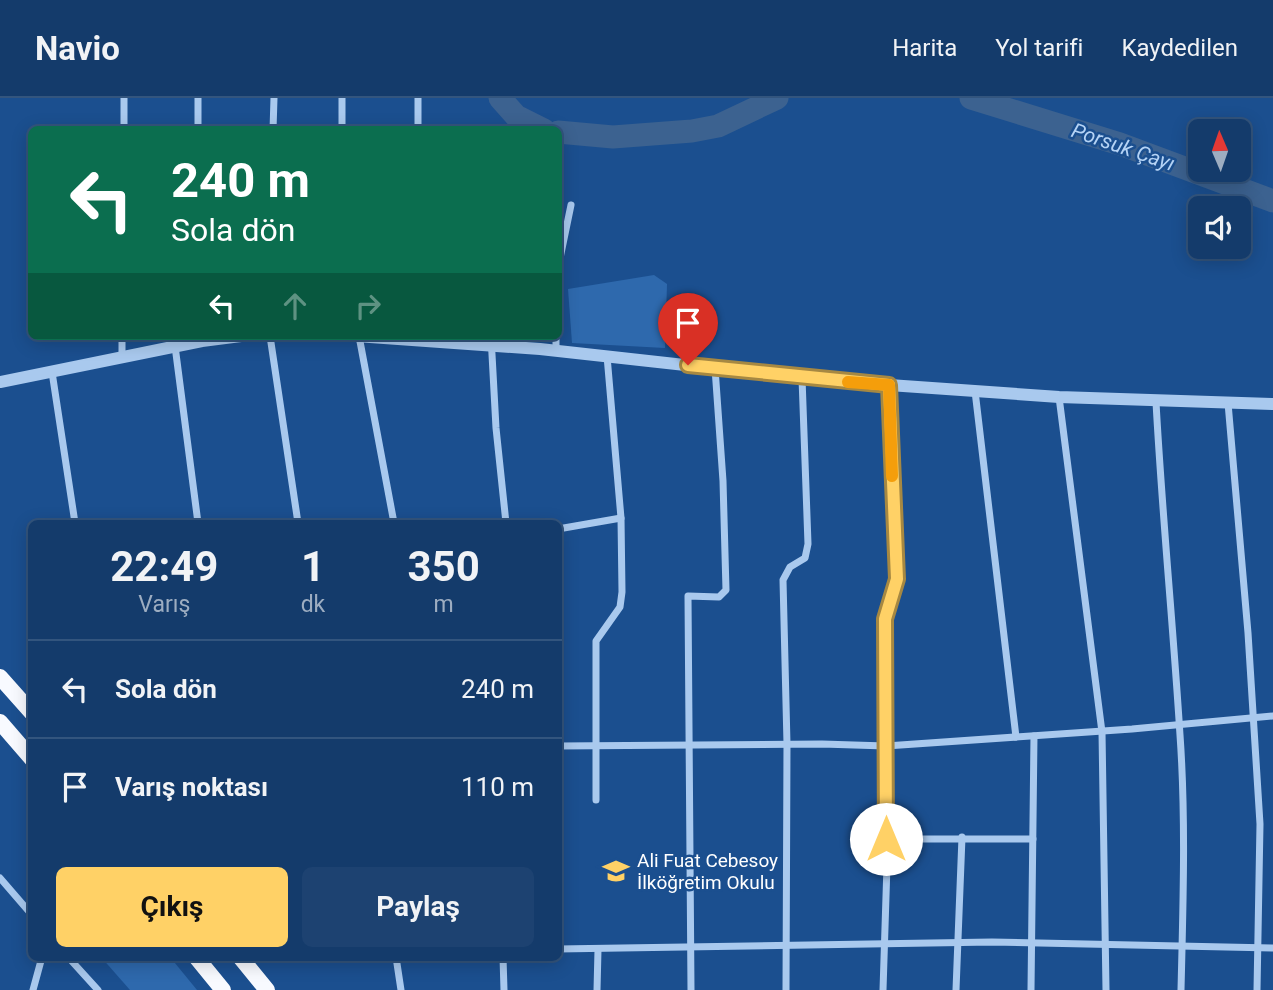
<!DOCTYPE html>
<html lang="tr">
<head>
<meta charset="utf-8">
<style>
  body { margin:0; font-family:Roboto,sans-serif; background:#1d4271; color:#f1f3f6; height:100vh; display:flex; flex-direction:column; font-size:26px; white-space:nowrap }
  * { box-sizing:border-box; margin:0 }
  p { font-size:23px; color:#9dadc1 }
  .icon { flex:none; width:38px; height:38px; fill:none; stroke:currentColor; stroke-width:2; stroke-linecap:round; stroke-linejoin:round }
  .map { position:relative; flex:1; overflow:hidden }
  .drawer { position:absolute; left:28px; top:422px; width:534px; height:441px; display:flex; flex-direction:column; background:#143b6b; border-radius:10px; box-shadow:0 4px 18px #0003,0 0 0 2px #33557e }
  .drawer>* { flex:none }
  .hud { position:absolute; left:28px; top:28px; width:534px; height:214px; border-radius:10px; box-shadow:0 4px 18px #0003,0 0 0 2px #33557e; background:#0b6e4f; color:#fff; overflow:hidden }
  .needle { width:46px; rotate:358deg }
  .fabs { position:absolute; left:1188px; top:21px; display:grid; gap:14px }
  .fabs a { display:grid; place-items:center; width:63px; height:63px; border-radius:10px; background:#143b6b; box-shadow:0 4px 18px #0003,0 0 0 2px #33557e; font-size:35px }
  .pin { position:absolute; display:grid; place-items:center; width:60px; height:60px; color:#fff; margin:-72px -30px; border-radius:50% 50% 50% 0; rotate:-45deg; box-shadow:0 0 7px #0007 }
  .pin .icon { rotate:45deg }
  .me { position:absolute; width:77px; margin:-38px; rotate:0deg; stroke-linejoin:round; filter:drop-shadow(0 0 5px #0008) }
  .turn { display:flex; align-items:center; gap:24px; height:147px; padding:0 28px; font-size:32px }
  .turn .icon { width:91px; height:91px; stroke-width:2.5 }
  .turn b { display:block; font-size:49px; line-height:60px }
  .lanes { display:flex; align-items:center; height:66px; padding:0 28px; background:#0003; justify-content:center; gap:35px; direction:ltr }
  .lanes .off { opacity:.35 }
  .eta { display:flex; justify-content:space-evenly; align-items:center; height:119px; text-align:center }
  .eta b { font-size:42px; font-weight:700; line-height:49px }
  .button { display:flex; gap:14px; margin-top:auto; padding:14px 28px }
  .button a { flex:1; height:80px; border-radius:10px; background:#ffd166; color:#111; font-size:28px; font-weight:700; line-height:80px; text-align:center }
  .button a+a { background:#1d4271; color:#f1f3f6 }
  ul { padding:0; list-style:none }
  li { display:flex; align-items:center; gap:21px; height:98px; padding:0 28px; border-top:2px solid #33557e }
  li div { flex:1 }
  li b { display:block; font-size:26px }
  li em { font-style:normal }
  header { display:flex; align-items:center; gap:42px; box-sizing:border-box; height:98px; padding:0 35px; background:#143b6b; border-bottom:2px solid #33557e }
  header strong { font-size:33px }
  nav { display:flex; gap:38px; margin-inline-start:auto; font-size:24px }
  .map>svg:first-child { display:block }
  .green { fill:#2e69ad }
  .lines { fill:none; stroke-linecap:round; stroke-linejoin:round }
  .river { stroke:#3c6290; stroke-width:23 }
  .minor { stroke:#a9c9ee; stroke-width:7 }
  .tertiary { stroke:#a9c9ee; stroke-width:12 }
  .trunk { stroke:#f8faff; stroke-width:16 }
  .route-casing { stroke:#a68842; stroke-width:18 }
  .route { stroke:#ffd166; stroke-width:12 }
  .slow { stroke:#f59e0b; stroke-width:12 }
  .labels { text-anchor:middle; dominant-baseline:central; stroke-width:5; stroke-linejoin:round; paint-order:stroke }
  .poi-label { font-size:19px; fill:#fff; stroke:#1b4f8f; text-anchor:start }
  .water-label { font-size:21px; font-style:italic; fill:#b5d3f5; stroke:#1b4f8f }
</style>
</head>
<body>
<header>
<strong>Navio</strong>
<nav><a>Harita</a><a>Yol tarifi</a><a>Kaydedilen</a></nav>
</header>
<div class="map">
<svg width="1273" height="892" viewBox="0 0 1273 892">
  <rect width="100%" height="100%" fill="#1b4f8f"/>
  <!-- green -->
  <g class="green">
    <polygon points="654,177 667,186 665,250 572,245 568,191"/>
    <polygon points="101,859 170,859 197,892 130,892"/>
  </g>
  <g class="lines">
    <!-- river -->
    <g class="river">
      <polyline points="500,0 516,18 544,32"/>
      <polyline points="971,0 1120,46 1273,103"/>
      <polyline points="558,34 613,39 692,33 718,28 777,0"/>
    </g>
    <!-- minor -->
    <g class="minor">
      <polyline points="198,0 198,32"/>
      <polyline points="342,0 342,32"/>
      <polyline points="418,0 418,32"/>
      <polyline points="124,32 124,0"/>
      <polyline points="273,32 274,0"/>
      <polyline points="558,170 571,107"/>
      <polyline points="270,238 298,425"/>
      <polyline points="359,238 394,425"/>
      <polyline points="491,238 496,330 506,425"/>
      <polyline points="175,248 198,425"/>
      <polyline points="556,253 556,238"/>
      <polyline points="122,259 122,238"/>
      <polyline points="52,274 75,425"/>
      <polyline points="975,293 1016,639"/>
      <polyline points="1059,299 1102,634 1106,892"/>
      <path d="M 1156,304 C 1162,415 1173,526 1180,637 C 1186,722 1183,808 1181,892"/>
      <polyline points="1228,305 1248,535 1260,726 1257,892"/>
      <polyline points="558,431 621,420"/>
      <polyline points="558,648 822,646 886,648 1132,631 1273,618"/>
      <polyline points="596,702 596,543 620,509 622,494 621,420 607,258"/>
      <polyline points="886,741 1033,741"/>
      <polyline points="0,780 32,817"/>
      <polyline points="558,851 992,844 1273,850"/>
      <polyline points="68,859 98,892"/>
      <polyline points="396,859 401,892"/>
      <polyline points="503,859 504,892"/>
      <polyline points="33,892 42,859"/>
      <polyline points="597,892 598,852"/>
      <polyline points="691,892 688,498 719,499 726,492 723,383 715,270"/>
      <polyline points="786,892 787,646 783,482 790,469 805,460 808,446 802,280"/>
      <polyline points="883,892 887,767 885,521 896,481 889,287"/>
      <polyline points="956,892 962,739"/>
      <polyline points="1031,892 1034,638"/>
    </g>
    <!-- tertiary -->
    <g class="tertiary">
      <polyline points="356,238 540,251 802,280 889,287 1059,299 1273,306"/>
      <polyline points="0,284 202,243 241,238"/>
    </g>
    <!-- trunk -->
    <g class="trunk">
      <polyline points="0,579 32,615"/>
      <polyline points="0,624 32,661"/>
      <polyline points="196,859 223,892"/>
      <polyline points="240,859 267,892"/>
    </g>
  </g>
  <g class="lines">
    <!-- route casing -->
    <g class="route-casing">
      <polyline id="route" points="688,267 889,287 897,481 885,521 886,741"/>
    </g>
    <!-- route -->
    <use href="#route" class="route"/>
    <!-- slow -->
    <polyline class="slow" points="848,284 889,287 892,378"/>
  </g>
  <!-- icons -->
  <defs>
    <g id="school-bare" transform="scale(2.1)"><path d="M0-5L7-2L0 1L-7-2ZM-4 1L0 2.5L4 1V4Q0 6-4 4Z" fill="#ffd166" stroke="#1b4f8f" stroke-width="2.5" paint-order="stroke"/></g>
  </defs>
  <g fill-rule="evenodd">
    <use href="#school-bare" x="616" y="773"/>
  </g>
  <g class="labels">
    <!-- poi labels -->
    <g class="poi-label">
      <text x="637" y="762">Ali Fuat Cebesoy<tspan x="637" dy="22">İlköğretim Okulu</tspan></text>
    </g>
    <!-- water labels -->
    <g class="water-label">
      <text transform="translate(1123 49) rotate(19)">Porsuk Çayı</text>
    </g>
  </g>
</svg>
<div class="fabs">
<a><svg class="needle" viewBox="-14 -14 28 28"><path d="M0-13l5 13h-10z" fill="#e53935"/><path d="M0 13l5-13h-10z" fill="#9dadc1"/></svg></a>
<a><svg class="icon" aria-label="sound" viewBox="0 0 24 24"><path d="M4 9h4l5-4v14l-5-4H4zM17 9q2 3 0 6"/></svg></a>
</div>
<div class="pin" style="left:688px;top:267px;background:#d93025"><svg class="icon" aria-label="arrive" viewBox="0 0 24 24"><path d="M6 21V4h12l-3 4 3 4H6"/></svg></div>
<svg class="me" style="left:886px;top:741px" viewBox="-20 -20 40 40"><circle r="19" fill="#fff"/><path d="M0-13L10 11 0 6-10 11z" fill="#ffd166"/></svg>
<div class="hud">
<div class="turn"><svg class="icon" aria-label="left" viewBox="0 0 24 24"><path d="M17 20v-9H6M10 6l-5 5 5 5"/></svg><div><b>240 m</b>Sola dön</div></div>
<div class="lanes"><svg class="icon" aria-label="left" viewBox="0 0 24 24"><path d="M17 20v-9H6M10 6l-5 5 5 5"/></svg><svg class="icon off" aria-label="ahead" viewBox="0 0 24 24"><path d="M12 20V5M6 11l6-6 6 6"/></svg><svg class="icon off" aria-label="right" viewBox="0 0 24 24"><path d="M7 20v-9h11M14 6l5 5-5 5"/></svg></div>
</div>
<section class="drawer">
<div class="eta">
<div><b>22:49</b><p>Varış</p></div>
<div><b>1</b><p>dk</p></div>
<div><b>350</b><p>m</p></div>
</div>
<ul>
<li><svg class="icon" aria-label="left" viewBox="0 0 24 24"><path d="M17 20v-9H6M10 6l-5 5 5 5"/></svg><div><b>Sola dön</b></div><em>240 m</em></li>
<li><svg class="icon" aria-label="arrive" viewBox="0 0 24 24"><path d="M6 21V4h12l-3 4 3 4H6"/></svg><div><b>Varış noktası</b></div><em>110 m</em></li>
</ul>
<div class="button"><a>Çıkış</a><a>Paylaş</a></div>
</section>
</div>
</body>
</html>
